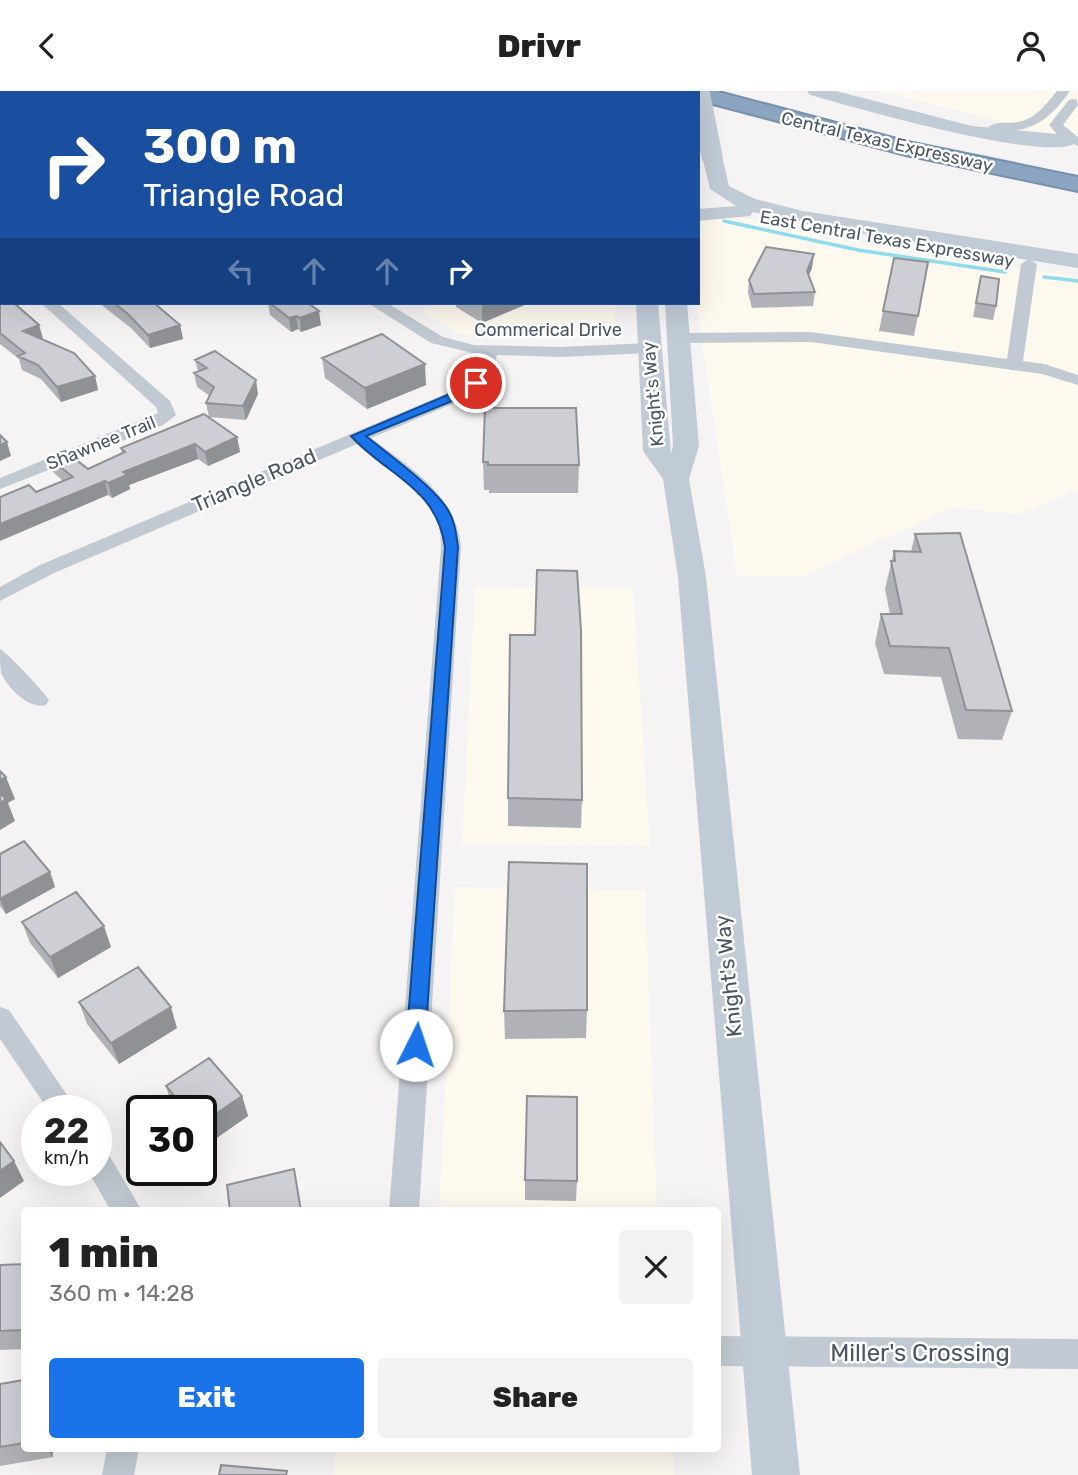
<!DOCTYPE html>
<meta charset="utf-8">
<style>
:root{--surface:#fff;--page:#f2f2f2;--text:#222;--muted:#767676;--accent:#1a73e8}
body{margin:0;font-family:Rubik,sans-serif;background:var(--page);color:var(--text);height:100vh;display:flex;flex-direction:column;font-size:26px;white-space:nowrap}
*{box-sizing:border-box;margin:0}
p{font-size:23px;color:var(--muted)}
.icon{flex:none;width:38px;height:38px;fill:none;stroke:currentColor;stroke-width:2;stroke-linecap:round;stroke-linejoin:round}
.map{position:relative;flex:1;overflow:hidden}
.side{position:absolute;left:21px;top:1116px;width:700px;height:245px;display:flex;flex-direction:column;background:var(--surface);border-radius:7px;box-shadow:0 7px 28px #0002}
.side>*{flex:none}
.top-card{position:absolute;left:0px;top:0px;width:700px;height:214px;box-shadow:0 7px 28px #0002;background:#1a4fa0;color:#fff;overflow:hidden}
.speed{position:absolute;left:21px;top:1004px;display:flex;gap:14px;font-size:35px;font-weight:700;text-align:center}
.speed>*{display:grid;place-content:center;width:91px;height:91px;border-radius:50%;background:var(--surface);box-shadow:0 7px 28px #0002;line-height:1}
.speed small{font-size:18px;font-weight:400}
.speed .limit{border:4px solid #111;border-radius:10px;background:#fff;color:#111}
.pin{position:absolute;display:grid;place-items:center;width:60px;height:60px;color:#fff;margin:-30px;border:4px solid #fff;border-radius:50%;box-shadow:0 2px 7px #0007}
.me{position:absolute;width:77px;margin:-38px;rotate:4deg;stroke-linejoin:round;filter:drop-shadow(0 0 5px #0008)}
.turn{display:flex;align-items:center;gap:24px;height:147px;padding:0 28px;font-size:32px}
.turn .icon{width:91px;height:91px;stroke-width:2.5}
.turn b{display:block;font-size:49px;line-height:60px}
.lanes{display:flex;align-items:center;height:66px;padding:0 28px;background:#0003;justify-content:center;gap:35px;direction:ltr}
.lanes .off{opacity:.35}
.round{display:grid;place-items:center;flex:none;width:74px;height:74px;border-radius:7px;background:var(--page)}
.headline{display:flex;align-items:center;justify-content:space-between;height:119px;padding:0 28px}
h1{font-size:42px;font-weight:800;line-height:52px}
.action{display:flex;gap:14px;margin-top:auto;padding:14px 28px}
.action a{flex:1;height:80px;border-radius:7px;background:var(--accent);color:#fff;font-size:28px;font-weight:800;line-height:80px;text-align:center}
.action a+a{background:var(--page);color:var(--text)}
header{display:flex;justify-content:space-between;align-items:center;height:91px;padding:0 28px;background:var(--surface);font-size:32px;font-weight:800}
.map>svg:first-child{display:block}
</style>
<header><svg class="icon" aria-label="back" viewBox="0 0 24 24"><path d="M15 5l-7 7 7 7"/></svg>Drivr<svg class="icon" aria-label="person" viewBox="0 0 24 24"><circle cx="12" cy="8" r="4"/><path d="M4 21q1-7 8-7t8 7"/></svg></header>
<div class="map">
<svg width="1078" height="1384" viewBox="0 0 1078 1384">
<rect width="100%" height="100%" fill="#f5f3f3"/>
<!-- commercial -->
<path fill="#fdf9ef" d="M880,0h198v48l-36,-7z
M698,116l123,30 171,29 86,10v214l-59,24 -68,-6 -144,67 -70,1 -41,-273h2z
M438,212h178l-3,34 -154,-3 -39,-24z
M475,496l158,1 17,258 -188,-1z
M455,796l190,3 12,321h-218z
M335,1358h338l1,26h-341z"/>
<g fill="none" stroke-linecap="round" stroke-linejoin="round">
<!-- stream -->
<path stroke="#90daee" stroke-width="3.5" d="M724,130l134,29 147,22
M1044,186l34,4"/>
<defs>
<path id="motorway" d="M598,0h25l1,2h-24z
M689,0h26l193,51 170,35v14l-172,-36 -208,-55v-7h-10z"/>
</defs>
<!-- motorway casing -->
<use href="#motorway" stroke="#7690ad" stroke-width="4"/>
<!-- minor -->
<path fill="#c1cad2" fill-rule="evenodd" d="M1057,0h13c-16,22 -31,38 -60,40 -8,0 -15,1 -22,-4 10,-7 23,-2 34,-6 15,-4 26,-19 35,-30z
M1073,8l4,1 1,5 -15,20 15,12v9l-18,-8 -11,-13 20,-25z
M0,140h2l-2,9z
M0,164l2,1v9h-2z
M1029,168l8,5 -14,97 21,3 34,11v10l-36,-11 -231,-32 -133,1 -8,-5 8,-5 133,-1 196,27 14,-95z
M41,212h17l112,98 6,14 -13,10 -163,64v-11l158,-65 -2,-6z
M368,212h19l56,34 31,8 87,2 88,-4 8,5 -8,5 -88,4 -64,-2 -5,17 -18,23 -103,43c39,30 85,56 90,109l-42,664h-30l52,-664c0,-11 -1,-23 -6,-32 -15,-30 -53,-51 -78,-71l-303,129 -54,28v-14l40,-22 422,-178 14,-16 5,-16 -50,-12z
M0,558c6,2 44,43 49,51l-3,5c-17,5 -38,-17 -45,-32 -1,-7 -1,-17 -1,-24z
M0,916l9,3 69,101h-29l-49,-72z
M96,1055l10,4 36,61h-31l-23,-40h8z
M718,1245l360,3v30l-360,-3z
M107,1358h32l-5,26h-32z"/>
<!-- secondary -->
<path fill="#c1cbd6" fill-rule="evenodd" d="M414,0h21l1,2h-21z
M588,0h18l1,2h-18z
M634,0h18l1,2h-18z
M807,0h29l136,35 96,9 10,6c-21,26 -232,-36 -268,-46z
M712,59l10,6 7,30 26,13 48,12 275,43v14l-256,-41 -69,-15 -3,4 -52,5v-12l38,-3 -26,-17 -8,-33z
M636,212h22l13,150 2,-7 -8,-143h22l12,143 -10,33 17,98 94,898h-48l-74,-898 -15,-98 -20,-28z"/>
<!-- motorway -->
<use href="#motorway" fill="#8ba5c1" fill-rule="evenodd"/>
<!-- secondary-bridge -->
<path stroke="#c1cbd6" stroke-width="21" d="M699,0l13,65"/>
</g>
<!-- wall -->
<path fill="#b0b2b7" d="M262,0h63v2h-62z
M928,171l-14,74 -35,-5 4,-20z
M812,177l-4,8 7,16 -2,14 -61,2 -4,-15 1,-13z
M981,185l15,30 -3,14 -20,-3z
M0,199l39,35 4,14 52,37 3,14 -37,12 -20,-23 -19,-9 -3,-11 -19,-15z
M99,212h55l26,22 3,14 -33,9 -19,-20z
M268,212h40l13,22 -20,7 -3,-3 -7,3 -21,-17z
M456,212h73l-47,20 -26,-16z
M322,267l104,27 -59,24 -42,-31z
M195,269l63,34 -12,26 -37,-3 -3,-14 4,-7 -13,-9 -3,-14 4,-2z
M237,346l3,15 -32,14 -10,-7 -69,26 1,4 -18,9 -4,-3 -72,-3 27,-11 -11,-10 -4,-14 40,12 34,-15 -1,-6z
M483,371l96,3 -1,28h-89v-3h-5z
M915,443l97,177 -10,29 -44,-1 -17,-62 -57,-3 -9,-31 6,-29h9l-5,-25 9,-38 17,1z
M508,707l74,2 -1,28 -73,-2z
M0,763l50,18 5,15 -49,27 -6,-8z
M22,831l89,25 -53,31 -28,-35z
M79,911l98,26 -58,36 -32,-40z
M587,919l-1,28 -81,1 -1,-28z
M166,995l76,10 6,20 -47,33v-38h-25l-4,-4z
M525,1089l52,1 -1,20 -51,-1z
M24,1173v85l-24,1v-85z
M24,1289v69h29v8l-53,9v-82z"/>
<!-- shaded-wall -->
<path fill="#909195" d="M0,80h2v13l-2,1z
M814,163l-2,14 -7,17 2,-14z
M482,212h47l-47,20z
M319,220l2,14 -20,7 -1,-14z
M296,225l2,13 -7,3 -2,-14z
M39,234l4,14 -20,-8z
M180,234l3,14 -33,9 -2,-13z
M425,273l1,21 -59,24 -2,-21z
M95,285l3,14 -37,12 -4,-15z
M256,289l2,14 -12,26 -3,-14z
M237,346l3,15 -32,14 -3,-14z
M7,351l4,14 -11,5v-16z
M195,353l3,15 -69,26 1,4 -18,9 -4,-15 15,-11z
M105,390l3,14 -108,46v-17z
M6,686l9,22 -7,4 7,18 -15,9v-50z
M50,781l5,15 -49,27 -6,-15z
M104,835l7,21 -53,31 -8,-21z
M171,916l6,21 -58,36 -8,-21z
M242,1005l6,20 -47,33v-25z
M14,1070l10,20 -24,17v-27z
M47,1358h6v8z"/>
<!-- building -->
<path fill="#cdcfd5" stroke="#909195" stroke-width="2" d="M291,0h29l-6,2h-19z
M766,156l48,7 -7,17 8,21 -61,2 -5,-14z
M894,167l34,4 -10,54 -35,-5z
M981,185l18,3 -3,27 -20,-3z
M0,199l2,2v11h12l25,22 -16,6 51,22 21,23 -38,11 -19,-22 -20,-9 7,-3 -25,-20z
M114,212h40l26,22 -32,10 -20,-21z
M270,212h38l11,8 -19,7 -4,-2 -7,2z
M382,243l43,30 -60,24 -43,-30z
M215,260l41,29 -13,26 -37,-3 8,-16 -20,-14 13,-5 -12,-8z
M485,317h91l3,57h-91v-3h-5z
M204,323l33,23 -32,15 -10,-8 -72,28 4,3 -19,8 -3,-2 -105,43v-27l29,-12 7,7 37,-15 -25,-20 17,-6 23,18 37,-17 -4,-4z
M0,344l7,7 -7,3z
M960,442l52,178 -46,-1 -17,-62 -59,-2 -9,-32h21l-11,-53h4l-1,-10 27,1 -6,-18z
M537,479l40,1 4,59 1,170 -74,-2 2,-163h25z
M0,680l6,6 -6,3z
M0,702l6,6 -6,4z
M24,750l26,31 -50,27v-45z
M509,771l78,2v146l-83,1z
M76,801l28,34 -54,31 -28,-35z
M138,876l33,40 -60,36 -32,-41z
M209,967l33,38 -41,28v-13h-24l6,-4 -17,-21z
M527,1005l50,1v84l-52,-1z
M0,1051l14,19 -14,10z
M294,1078l7,42h-71l-3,-26z
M24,1173v66l-24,1v-66z
M24,1289v63l-24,4v-63z
M221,1374l66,6 -1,4h-67z"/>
<!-- route -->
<path fill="#1a73e8" stroke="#114b97" stroke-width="2" d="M471,290l11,2 -10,10 -106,43c22,18 68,51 82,74 7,11 8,24 10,37l-33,498 -3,5 -6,3 -7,-3 -3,-5 39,-498c-8,-60 -59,-72 -94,-111l113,-48z"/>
<g text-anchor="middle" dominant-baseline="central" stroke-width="5" stroke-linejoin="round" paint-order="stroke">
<!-- far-street labels -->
<g font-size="18" fill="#4a5661" stroke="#fff">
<text transform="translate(887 51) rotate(13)">Central Texas Expressway</text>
<text transform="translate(887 148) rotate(10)">East Central Texas Expressway</text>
<text x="548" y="239">Commerical Drive</text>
<text transform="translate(653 303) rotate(-95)">Knight's Way</text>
<text transform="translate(101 352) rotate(-22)">Shawnee Trail</text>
</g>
<!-- street labels -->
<g font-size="21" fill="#4a5661" stroke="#fff">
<text transform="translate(254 389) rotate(-23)">Triangle Road</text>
<text transform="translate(728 885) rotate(-96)">Knight's Way</text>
</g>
<!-- near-street labels -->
<g font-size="24" fill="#4a5661" stroke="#fff">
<text x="920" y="1262">Miller's Crossing</text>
</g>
</g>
</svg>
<div class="speed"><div>22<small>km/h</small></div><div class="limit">30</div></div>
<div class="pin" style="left:476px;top:292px;background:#d93025"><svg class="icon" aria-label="arrive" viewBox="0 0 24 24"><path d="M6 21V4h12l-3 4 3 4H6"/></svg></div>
<svg class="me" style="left:416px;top:954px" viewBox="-20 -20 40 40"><circle r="19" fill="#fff"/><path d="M0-13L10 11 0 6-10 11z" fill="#1a73e8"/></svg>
<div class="top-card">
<div class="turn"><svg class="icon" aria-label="right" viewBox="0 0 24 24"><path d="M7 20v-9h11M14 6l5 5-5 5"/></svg><div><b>300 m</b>Triangle Road</div></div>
<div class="lanes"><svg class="icon off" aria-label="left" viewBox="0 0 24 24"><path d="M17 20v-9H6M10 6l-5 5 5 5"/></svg><svg class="icon off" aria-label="ahead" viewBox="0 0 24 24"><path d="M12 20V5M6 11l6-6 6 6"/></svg><svg class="icon off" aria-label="ahead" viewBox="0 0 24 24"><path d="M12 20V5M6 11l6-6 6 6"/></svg><svg class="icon" aria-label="right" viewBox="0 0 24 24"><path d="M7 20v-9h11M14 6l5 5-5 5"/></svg></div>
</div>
<section class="side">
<div class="headline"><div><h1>1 min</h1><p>360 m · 14:28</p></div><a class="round"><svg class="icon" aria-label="close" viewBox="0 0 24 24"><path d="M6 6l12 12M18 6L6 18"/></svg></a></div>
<div class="action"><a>Exit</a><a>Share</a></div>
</section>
</div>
